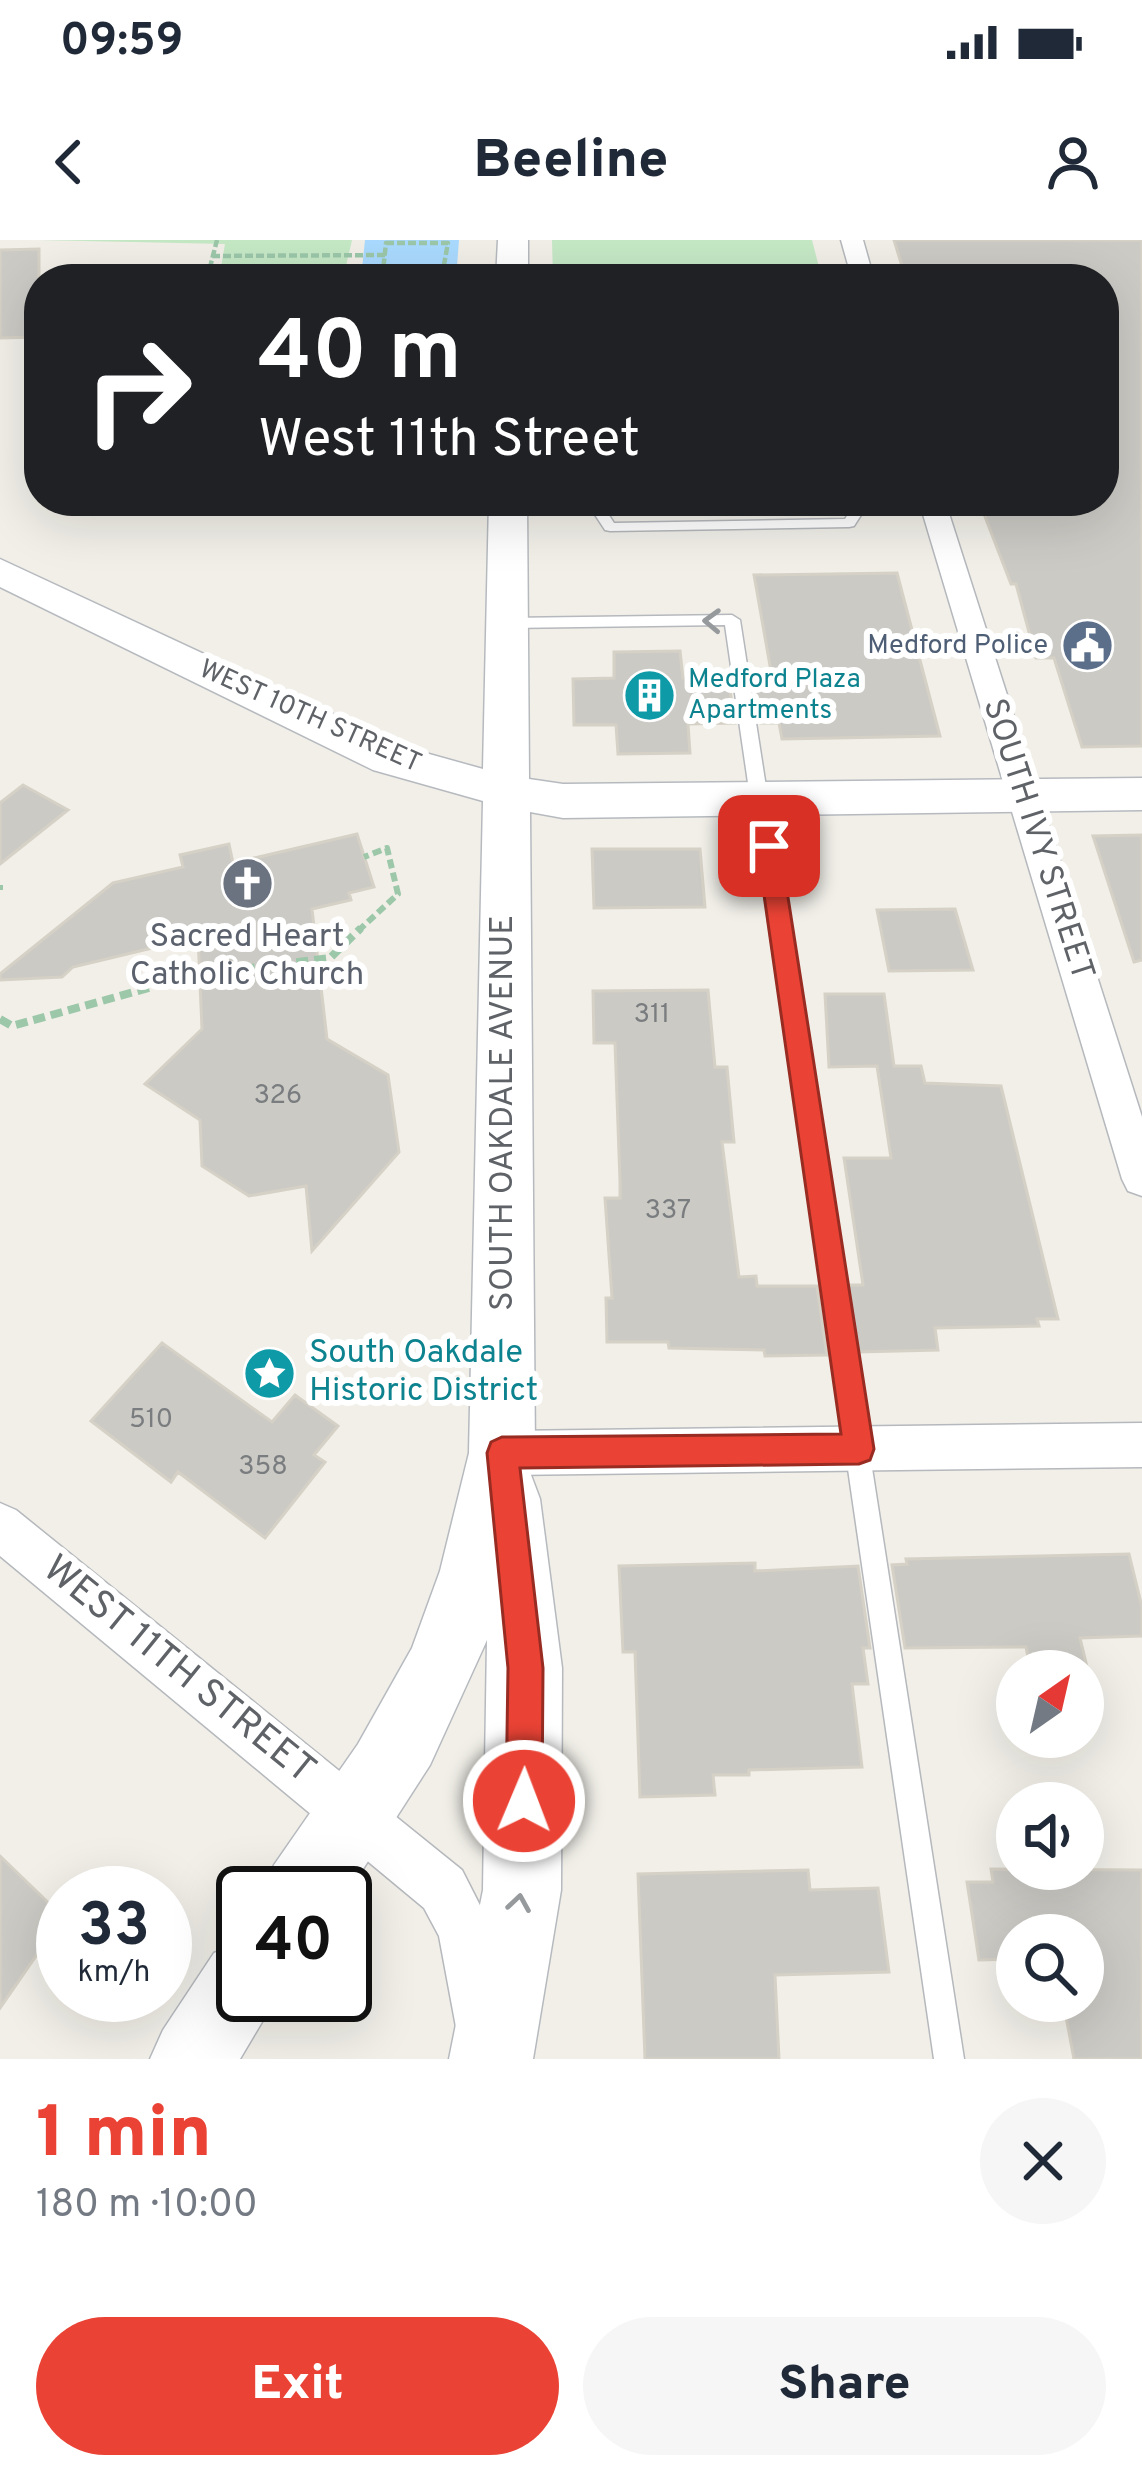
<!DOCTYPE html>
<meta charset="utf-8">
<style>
:root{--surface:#fff;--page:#f6f6f7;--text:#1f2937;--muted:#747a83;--accent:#ea4335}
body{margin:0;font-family:Overpass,sans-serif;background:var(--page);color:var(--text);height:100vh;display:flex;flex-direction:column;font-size:45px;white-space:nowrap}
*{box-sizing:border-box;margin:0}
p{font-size:39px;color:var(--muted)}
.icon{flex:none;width:66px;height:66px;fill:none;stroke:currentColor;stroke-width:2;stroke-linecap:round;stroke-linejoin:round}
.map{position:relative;height:1819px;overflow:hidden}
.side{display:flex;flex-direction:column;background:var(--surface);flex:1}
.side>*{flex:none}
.banner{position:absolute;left:24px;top:24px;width:1095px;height:252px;border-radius:48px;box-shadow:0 12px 48px #0002;background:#202124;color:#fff;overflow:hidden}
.needle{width:78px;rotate:34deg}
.tools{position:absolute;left:996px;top:1410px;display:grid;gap:24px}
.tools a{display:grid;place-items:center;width:108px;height:108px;border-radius:50%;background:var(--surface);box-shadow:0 12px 48px #0002;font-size:60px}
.speed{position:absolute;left:36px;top:1626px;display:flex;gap:24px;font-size:60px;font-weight:700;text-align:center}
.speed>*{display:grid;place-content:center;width:156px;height:156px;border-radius:50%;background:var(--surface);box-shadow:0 12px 48px #0002;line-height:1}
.speed small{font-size:30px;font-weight:400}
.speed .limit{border:6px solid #111;border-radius:18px;background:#fff;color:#111}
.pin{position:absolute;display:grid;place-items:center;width:102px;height:102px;color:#fff;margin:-51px;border-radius:24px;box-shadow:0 6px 18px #0006}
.me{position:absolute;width:132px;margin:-66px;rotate:1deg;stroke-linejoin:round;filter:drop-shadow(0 0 9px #0008)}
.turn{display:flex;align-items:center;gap:42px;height:252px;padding:0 36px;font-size:54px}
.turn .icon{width:156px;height:156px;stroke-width:2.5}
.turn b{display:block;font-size:84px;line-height:102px}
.round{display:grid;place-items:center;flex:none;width:126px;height:126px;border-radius:63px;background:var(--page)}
.head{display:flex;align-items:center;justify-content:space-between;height:204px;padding:0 36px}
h1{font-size:72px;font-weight:800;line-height:90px;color:var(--accent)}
.primary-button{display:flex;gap:24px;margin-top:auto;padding:24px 36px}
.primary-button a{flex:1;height:138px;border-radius:72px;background:var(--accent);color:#fff;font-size:48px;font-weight:800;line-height:138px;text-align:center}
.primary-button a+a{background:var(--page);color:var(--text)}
.status{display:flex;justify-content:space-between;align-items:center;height:84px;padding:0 60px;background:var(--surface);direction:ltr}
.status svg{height:33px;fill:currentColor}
header{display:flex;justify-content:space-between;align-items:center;height:156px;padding:0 36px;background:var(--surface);font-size:54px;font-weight:800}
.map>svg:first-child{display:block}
</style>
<div class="status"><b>09:59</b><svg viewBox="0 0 49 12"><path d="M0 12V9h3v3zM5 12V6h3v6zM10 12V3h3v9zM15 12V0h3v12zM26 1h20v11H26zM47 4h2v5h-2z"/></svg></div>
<header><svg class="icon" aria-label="back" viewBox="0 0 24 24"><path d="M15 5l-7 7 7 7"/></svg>Beeline<svg class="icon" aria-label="person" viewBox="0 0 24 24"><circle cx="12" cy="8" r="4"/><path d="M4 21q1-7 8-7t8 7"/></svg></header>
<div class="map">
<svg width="1142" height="1819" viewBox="0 0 1142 1819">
<rect width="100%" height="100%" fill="#f1efe8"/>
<!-- green -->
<path fill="#c5e8c5" d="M39,0h313l-9,39h-124l6,-35z
M552,0h260l10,39h-269z"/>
<!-- water -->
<path fill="#aadaff" d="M365,0h94l-3,39h-95z"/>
<!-- building -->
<path fill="#cccac5" stroke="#d6d1c6" stroke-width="3" d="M894,0h248v506l-60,1 -28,-89h-18l-20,-74h-5l-32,-83h125v-222h-198z
M39,9v88l-39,1v-88z
M897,333l43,163 -158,3 -3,-16h-18l-8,-46h19l-18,-102z
M680,411l3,27 45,-1 7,46 -47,1 2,29 -72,1 -2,-29h-42l-1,-46 41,-1v-26z
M23,545l45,25 -68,54v-61z
M357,594l17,53 -25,6 2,7 -39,9 15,130 61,36 11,77 -87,99 -6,-65 -57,10 -47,-30 -2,-46 -55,-36 57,-55 -4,-92 -125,30 -11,10 -62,3v-6l113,-91 70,-16 -3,-12 49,-11 4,19z
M1142,595v125l-8,2 -41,-126z
M592,609h108l5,58 -111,1z
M955,669l18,61 -84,1 -12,-61z
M708,750l7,77h12l7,75h-12l17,135 17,-1 1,10h60l10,69 -62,1 -1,-6 -95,-2 -1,-6h-61l-1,-44h6l-7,-100h15v-17l-5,-138h-21l-1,-52z
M825,754h59l10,72h27l4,17 76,3 57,233h-21l2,7 -104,2 3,22 -80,2 -10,-67h15l-19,-127h47l-14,-92 -48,1z
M162,1103l110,79 23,-27 43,31 -24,29 11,7 -60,76 -87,-66 -7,10 -80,-61z
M1129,1314l13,53v29l-62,2 8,33h-57l-5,-24 -121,1 -13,-83 15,-1 -1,-5z
M755,1323v8l103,-5 12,82h-7l5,36h-16l10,83 -113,3v5h-36l2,20 -75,2 -5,-145h-12l-4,-86z
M0,1616l63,61 -63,91z
M991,1629l151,1v189h-68l-11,-58h20v-66h-66v24l-38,1 -12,-78h26z
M808,1630l2,20 68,-2 11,84 -114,3 4,84h-134l-7,-185z"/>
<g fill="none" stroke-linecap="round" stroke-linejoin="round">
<defs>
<path id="lane" d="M586,261h14l14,22 231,-4 11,-18h14l-16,25 -5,1 -239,4 -5,-1z
M732,375l8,5 224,1439h-30l-209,-1434 -219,3 -8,-5 8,-5z"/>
<path id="street" d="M841,0h22l11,39h-22z
M919,261h26l197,616v79l-14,-5 -6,-12z
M1142,1183v44l-640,8 -16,-6 -6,-16 6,-16 16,-6z
M0,1263l16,7 446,360 30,59 26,130h-56l-23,-123 -15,-28 -424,-352z"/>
<path id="secondary" d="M498,0h30v39h-32z
M489,261h38l2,278 34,5 579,-6v32l-579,8 -33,-6 5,641 -4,22 9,24 22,169 -1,222 -28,169h-84l34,-169 4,-250 -57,125 -85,132v-4h-82l11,-28 84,-121 54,-96 28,-77 29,-118 14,-652 -110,-31 -373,-183v-28l404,188 79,22z
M243,1702v53h35l-38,64h-90l13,-29 51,-77z"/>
</defs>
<!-- lane casing -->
<use href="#lane" stroke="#b5b8bc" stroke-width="3"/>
<!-- street casing -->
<use href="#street" stroke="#b5b8bc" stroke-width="3"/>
<!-- secondary casing -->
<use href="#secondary" stroke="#b6babf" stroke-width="3"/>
<!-- path-far2 -->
<path stroke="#9cc7a9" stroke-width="4.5" stroke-dasharray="8 3" stroke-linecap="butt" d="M386,3h62l-5,27 -60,1z
M212,16l173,-1
M207,39l10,-39"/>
<!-- path-far1 -->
<path stroke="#9cc7a9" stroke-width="6" stroke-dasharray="9 4.5" stroke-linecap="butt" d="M0,645v5
M358,691l40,-37 -11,-46 -23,9"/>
<!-- path -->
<path stroke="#9cc7a9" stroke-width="8" stroke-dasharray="12 6" stroke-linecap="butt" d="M0,779l12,7 183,-51 135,-17 31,-30"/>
<!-- lane -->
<use href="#lane" fill="#fff" fill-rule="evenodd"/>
<!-- street -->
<use href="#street" fill="#fff" fill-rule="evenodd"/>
<!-- secondary -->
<use href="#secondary" fill="#fff" fill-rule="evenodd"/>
</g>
<!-- one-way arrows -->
<defs><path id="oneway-chevron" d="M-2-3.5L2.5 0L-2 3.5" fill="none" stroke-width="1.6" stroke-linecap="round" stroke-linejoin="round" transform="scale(3)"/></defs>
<g stroke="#979a9d">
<use href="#oneway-chevron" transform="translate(712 381) rotate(-178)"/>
<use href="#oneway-chevron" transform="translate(519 1663) rotate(-81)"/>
</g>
<!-- route -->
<path fill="#ea4335" stroke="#982c22" stroke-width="3" d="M769,597l11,9 94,603 -4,11 -11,4 -339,4 23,200 -1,133 -5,13 -13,5 -13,-5 -5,-13 2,-133 -21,-215 4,-11 11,-5 339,-3 -84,-588z"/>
<!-- icons -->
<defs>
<symbol id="civic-disc" viewBox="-11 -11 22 22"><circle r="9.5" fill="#5c6f8a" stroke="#fff"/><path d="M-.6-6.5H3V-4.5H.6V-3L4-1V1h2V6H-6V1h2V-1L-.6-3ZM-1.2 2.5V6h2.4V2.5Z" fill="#fff"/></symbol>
<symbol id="building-disc" viewBox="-11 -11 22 22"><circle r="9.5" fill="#0f9aa8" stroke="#fff"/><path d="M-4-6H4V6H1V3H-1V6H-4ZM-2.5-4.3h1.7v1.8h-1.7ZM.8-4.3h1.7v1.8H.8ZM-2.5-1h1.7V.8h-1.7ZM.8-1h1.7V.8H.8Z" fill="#fff"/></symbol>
<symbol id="church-disc" viewBox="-11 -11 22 22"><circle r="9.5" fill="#6b7280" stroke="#fff"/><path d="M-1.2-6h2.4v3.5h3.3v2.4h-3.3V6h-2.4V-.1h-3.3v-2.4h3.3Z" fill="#fff"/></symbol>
<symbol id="sight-disc" viewBox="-11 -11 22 22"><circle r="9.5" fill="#0f9aa8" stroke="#fff"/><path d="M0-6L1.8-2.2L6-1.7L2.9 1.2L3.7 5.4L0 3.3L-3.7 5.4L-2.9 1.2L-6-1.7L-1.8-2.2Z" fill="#fff"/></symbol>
</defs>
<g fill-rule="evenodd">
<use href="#civic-disc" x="1058" y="376" width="59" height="59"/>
<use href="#building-disc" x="620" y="426" width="59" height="59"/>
<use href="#church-disc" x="218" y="614" width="59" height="59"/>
<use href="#sight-disc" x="240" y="1104" width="59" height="59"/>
</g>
<g text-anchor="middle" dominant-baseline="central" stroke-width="12" stroke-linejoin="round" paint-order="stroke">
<!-- far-service labels -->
<g font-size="27" fill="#4e5e75" stroke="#fff" text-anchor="end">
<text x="1048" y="406">Medford Police</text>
</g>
<!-- far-culture labels -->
<g font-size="27" fill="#0d838f" stroke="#fff" text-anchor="start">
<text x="688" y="440">Medford Plaza<tspan x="688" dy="31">Apartments</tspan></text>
</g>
<!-- far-street labels -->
<g font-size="27" fill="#5f6368" stroke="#fff">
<text transform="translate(310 477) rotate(24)">WEST 10TH STREET</text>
</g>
<!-- number labels -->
<g font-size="27" fill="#7a7d7f">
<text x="652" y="775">311</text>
<text x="278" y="856">326</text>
<text x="668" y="971">337</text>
<text x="151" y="1180">510</text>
<text x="263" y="1227">358</text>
</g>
<!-- street labels -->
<g font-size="33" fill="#5f6368" stroke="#fff">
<text transform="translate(1037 600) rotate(72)">SOUTH IVY STREET</text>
<text transform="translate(504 873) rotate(-90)">SOUTH OAKDALE AVENUE</text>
</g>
<!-- worship labels -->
<g font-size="33" fill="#5b616d" stroke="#fff">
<text x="247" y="698">Sacred Heart<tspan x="247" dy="38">Catholic Church</tspan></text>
</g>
<!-- culture labels -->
<g font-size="33" fill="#0d838f" stroke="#fff" text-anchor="start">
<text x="309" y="1114">South Oakdale<tspan x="309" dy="38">Historic District</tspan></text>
</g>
<!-- near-street labels -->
<g font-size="39" fill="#5f6368" stroke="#fff">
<text transform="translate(178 1431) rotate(39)">WEST 11TH STREET</text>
</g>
</g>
</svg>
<div class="tools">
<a><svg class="needle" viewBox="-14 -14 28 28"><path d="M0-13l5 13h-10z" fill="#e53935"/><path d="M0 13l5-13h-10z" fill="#747a83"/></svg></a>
<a><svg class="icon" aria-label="sound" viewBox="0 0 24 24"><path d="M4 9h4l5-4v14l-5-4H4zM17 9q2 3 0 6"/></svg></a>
<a><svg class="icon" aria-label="search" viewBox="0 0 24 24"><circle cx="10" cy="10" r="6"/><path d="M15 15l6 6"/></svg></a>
</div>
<div class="speed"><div>33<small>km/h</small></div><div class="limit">40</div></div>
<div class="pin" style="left:769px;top:606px;background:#d93025"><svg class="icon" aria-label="arrive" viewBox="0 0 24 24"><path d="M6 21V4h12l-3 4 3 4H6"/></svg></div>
<svg class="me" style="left:524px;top:1561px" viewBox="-20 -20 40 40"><circle r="17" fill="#ea4335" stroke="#fff" stroke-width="3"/><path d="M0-11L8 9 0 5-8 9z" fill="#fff"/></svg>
<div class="banner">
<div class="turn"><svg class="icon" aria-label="right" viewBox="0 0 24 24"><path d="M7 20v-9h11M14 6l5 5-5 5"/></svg><div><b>40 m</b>West 11th Street</div></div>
</div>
</div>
<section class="side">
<div class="head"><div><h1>1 min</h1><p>180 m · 10:00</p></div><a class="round"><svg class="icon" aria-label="close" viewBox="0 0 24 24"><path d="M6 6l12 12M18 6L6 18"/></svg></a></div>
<div class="primary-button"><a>Exit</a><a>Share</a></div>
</section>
